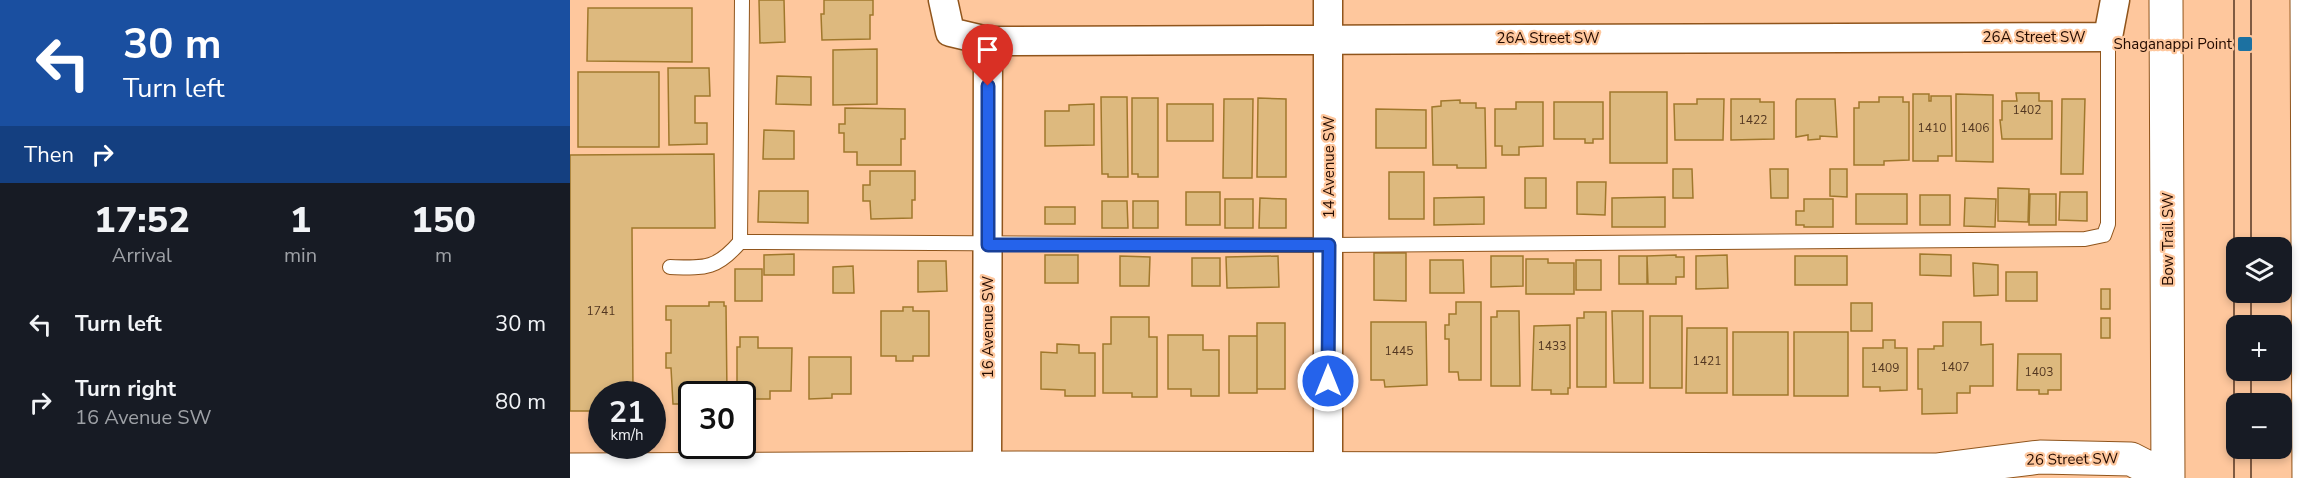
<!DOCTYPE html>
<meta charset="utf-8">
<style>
:root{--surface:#171b24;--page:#242831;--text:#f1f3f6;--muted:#9ea1a6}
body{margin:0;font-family:"Nunito Sans",sans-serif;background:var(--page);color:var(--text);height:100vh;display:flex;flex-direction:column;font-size:22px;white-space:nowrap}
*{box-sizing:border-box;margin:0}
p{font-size:20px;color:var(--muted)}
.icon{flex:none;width:33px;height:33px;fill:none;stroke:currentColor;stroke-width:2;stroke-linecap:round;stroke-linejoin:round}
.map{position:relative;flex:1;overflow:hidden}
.details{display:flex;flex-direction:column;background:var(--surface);width:570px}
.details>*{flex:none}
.top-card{background:#1a4fa0;color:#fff;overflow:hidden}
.controls{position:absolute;left:1656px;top:237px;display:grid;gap:12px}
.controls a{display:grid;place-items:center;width:66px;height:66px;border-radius:12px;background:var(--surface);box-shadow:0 3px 9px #0003;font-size:30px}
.speed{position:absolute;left:18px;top:381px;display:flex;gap:12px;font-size:30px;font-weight:700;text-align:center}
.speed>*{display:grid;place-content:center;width:78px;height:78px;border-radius:50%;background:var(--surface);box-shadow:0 3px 9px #0003;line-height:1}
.speed small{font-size:15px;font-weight:400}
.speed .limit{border:3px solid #111;border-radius:9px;background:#fff;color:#111}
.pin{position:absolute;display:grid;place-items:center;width:51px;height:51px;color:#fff;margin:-62px -26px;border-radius:50% 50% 50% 0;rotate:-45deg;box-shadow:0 0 6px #0007}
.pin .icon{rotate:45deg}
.me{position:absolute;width:66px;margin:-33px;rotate:0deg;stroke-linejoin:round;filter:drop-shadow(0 0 4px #0008)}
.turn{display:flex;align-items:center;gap:21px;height:126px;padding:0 24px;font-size:27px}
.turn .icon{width:78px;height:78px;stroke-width:2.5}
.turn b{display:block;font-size:42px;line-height:51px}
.then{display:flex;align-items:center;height:57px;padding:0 24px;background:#0003;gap:12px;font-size:22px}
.eta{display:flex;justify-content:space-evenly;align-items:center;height:102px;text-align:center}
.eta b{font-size:36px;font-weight:800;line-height:42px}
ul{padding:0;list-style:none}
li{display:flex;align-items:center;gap:18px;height:78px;padding:0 24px}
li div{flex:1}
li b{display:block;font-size:22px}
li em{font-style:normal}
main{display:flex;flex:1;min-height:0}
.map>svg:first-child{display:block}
</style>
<main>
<section class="details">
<div class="top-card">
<div class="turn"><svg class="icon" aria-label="left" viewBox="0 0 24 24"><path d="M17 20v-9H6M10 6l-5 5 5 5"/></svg><div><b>30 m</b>Turn left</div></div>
<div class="then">Then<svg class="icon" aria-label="right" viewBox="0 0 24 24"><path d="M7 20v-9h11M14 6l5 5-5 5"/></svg></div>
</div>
<div class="eta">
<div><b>17:52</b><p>Arrival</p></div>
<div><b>1</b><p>min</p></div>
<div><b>150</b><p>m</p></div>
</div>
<ul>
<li><svg class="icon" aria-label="left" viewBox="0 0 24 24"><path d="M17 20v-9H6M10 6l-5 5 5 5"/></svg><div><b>Turn left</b></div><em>30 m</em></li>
<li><svg class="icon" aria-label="right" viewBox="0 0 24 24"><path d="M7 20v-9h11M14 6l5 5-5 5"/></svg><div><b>Turn right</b><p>16 Avenue SW</p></div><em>80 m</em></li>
</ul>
</section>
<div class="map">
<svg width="1741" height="478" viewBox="0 0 1741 478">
<rect width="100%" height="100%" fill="#fec79d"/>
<!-- building -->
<path fill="#ddb97e" stroke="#a0782c" stroke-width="1.5" d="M189,0h25l1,42 -25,1z
M254,0h49v15h-3v24l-48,1 -1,-26h3z
M18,8h104v54l-105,-1z
M307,49v55l-44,1v-55z
M98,68h41l1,28h-15v27h12v21l-38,1z
M8,72h81v75h-81z
M207,76l34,1v28l-35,-1z
M1040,92h57v71h-57z
M1446,93h23v8h13v38h-50l-2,-19h2v-19h15z
M1343,94h16v7h2v-5h20l1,60h-14v5h-25z
M1386,94l37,1v67l-37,-1z
M531,97h26l1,80h-20v-3h-6z
M1309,97h24v5h6v58l-25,1v4h-30v-57h5v-6h20z
M562,98h26v79h-20v-3h-6z
M688,98l28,1v78h-29z
M654,99h29l-1,79h-29z
M1127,99h27l-1,41h-48l-1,-36h23z
M1161,99h29v3h14v37l-43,1z
M1227,99h38l2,38 -17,-1v3l-12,1v-5l-12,2v-36z
M1492,99h23l-2,75h-22z
M890,100v3h16v5h9l1,60h-29v-3h-24l-1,-58 9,-1v-5z
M946,102h27v44l-24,1v8h-17v-9h-7v-37h21z
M984,102h49v37h-10v4h-8v-4h-31z
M524,104v41l-49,1v-35h24v-6z
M597,104h46v37h-46z
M275,108l60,1v30h-4v26h-44v-13h-13v-19h-5v-9h6z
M806,109l50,1v38h-50z
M194,130l30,1v28h-31z
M144,154l1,74h-83l1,166h-31v17h-32v-256z
M1103,169h19l1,29h-20z
M1200,169h18v29h-17z
M1260,169h17v28l-17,-1z
M300,171h45v29h-3v18l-41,1 -1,-18h-7v-16h7z
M819,172h35v47h-35z
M955,178h21v30h-21z
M1007,182h29l-1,33 -28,-1z
M1428,188l31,1 -1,33 -30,-1z
M189,191h49v32l-50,-1z
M616,192h34v33h-34z
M1490,192h27v29l-28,-1z
M1286,194h51v30h-51z
M1460,194h26v31h-27z
M1350,195h30v30h-30z
M914,197v27l-50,1v-27z
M1095,197v30h-53v-29z
M690,198l26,1v29h-27z
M1395,198l31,1 -1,28 -31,-1z
M655,199h28v29h-28z
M1234,199h29v28h-29v-2h-8v-14h8z
M532,201h25l1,27h-26z
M563,201h25v27h-25z
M475,207h30v17h-30z
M804,253h32v48l-32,-1z
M224,254v21h-30v-20z
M1350,254l31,1v21l-31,-1z
M475,255h33v28h-33z
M1106,255v2h8v20h-8v7h-28l-1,-28z
M1157,255l1,33 -32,1v-33z
M550,256l30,1 -1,29h-29z
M708,256l1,31 -52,1 -1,-31z
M921,256h32v30l-32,1z
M1049,256h28v28h-28z
M1225,256h52v29h-52z
M622,258h28v28h-28z
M956,259h22v4h26v31h-48z
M860,260h33l1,33h-34z
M1006,260h25v30h-25z
M348,261h28l1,30 -29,1z
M1403,263l25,2v30l-24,1z
M283,266l1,27h-21v-26z
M165,269h27v32h-27z
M1436,272h31v29h-31z
M1531,289h9v20h-9z
M139,302h15v4h2l1,88h-35v5l-5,1v4h-14l-2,-36h-5v-15h5v-33h-5v-14h43z
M886,302h25v78h-22l-1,-8h-9v-33h-4v-14h4v-11h7z
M1281,303h21v28h-21z
M333,307h10v4h16v45h-16v5h-17v-5h-15v-45h22z
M927,311h22l1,75h-29v-69h6z
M1042,311h31v72h-29z
M1014,312h22v75h-29v-69h7z
M1080,316h32v72h-32z
M541,317h38v20h8v60h-25v-4h-29v-49h8z
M1531,318h9v20h-9z
M801,322h55l1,63 -42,2 -1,-7h-13z
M1373,322h38v23l12,-1v42h-23v7h-13v20l-35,1v-25h-4v-40h16v-3h9z
M687,323h28v66h-28z
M1000,325v63h-2v6h-17v-4h-19l2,-64z
M1117,328h40v65h-41z
M1163,332h55v63h-55z
M1224,332h54v64h-54z
M598,335h35v15h16v46h-28v-7h-23z
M659,336h28v57h-28z
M170,337h18v11h34l-1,43h-21v8h-28v-5h-5v-47h3z
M1313,340h12v8h12v42l-27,1v-4h-17v-39h20z
M487,344l22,1v8h16v43h-30v-6l-24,-1v-37l16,1z
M1448,354h43v36h-13v4h-9v-4h-22z
M239,357h42v37h-19v4l-23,1z"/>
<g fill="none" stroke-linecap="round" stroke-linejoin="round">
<defs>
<path id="lane" d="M172,0l-2,242 589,3 756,-6 19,-4 4,-11v-187
M100,267c34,1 46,3 70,-25"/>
<path id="street" d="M373,0l7,32 38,9 -1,428
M418,41l1120,-4 7,-37
M758,478v-478"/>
<path id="secondary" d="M1596,0l2,478
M1737,0l2,478
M0,470l450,-2 916,2 104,-13 91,2 37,19"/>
</defs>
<!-- lane casing -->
<use href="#lane" stroke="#90551c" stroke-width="16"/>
<!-- street casing -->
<use href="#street" stroke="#90551c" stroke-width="31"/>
<!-- secondary casing -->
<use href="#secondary" stroke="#90551c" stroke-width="35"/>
<!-- lane -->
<use href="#lane" stroke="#fff" stroke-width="14"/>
<!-- street -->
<use href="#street" stroke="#fff" stroke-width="28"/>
<!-- secondary -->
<use href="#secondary" stroke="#fff" stroke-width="33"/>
<!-- tram -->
<path stroke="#573825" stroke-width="1.5" d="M1681,248v-248
M1681,326v-34
M1681,370v34
M1681,448v30
M1664,478v-478"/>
</g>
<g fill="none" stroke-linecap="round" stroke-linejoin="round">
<defs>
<path id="route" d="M418,86v159h341l-1,136"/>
</defs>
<!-- route casing -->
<use href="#route" stroke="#184099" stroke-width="15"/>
<!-- route -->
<use href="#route" stroke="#2563eb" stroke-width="10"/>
</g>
<!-- markers -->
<rect fill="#1c71a1" stroke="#fec79d" stroke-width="2" x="1667" y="36" width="16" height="16" rx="3"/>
<g text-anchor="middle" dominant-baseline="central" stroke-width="4.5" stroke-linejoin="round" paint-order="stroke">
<!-- number labels -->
<g font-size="12" fill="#523620">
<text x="1457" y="110">1402</text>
<text x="1183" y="120">1422</text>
<text x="1362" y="128">1410</text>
<text x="1405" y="128">1406</text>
<text x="31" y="311">1741</text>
<text x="982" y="346">1433</text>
<text x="829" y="351">1445</text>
<text x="1137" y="361">1421</text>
<text x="1385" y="367">1407</text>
<text x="1315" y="368">1409</text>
<text x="1469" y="372">1403</text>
</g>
<!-- street labels -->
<g font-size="15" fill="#230b00" stroke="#fec79d">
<text x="1464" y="37">26A Street SW</text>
<text x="978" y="38">26A Street SW</text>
<text transform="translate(759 167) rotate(-90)">14 Avenue SW</text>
<text transform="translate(1598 239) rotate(-90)">Bow Trail SW</text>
<text transform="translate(418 327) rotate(-90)">16 Avenue SW</text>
<text transform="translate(1502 459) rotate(-1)">26 Street SW</text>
</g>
<!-- poi labels -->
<g font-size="15" fill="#230b00" stroke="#fec79d" text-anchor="end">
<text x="1662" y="44">Shaganappi Point</text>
</g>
</g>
</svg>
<div class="controls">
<a><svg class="icon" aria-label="layers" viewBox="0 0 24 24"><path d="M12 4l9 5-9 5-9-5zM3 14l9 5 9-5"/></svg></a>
<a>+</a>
<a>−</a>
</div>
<div class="speed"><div>21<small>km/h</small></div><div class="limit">30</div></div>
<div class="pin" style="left:418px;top:86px;background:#d93025"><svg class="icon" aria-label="arrive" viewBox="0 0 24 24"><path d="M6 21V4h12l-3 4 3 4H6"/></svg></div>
<svg class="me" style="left:758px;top:381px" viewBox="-20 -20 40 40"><circle r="17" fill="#2563eb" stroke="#fff" stroke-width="3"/><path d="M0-11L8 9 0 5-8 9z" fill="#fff"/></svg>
</div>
</main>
